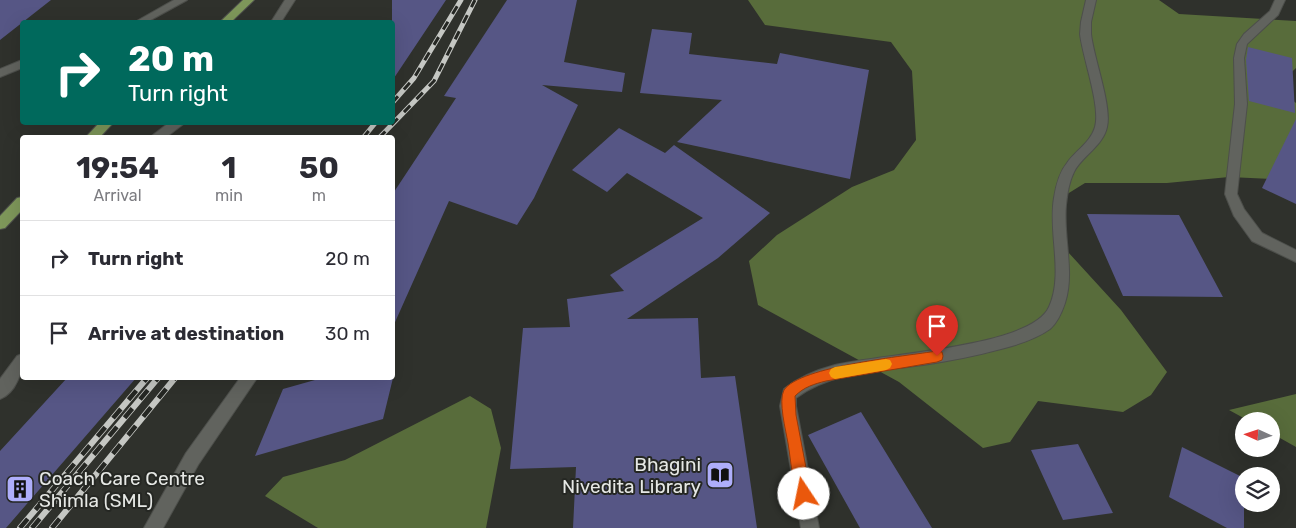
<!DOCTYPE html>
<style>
:root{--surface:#fff;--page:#f7f7f7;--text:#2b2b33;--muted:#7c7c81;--line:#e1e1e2}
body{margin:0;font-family:Rubik,sans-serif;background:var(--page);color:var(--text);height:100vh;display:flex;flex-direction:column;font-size:19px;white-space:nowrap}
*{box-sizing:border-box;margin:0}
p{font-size:16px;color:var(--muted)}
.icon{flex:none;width:28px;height:28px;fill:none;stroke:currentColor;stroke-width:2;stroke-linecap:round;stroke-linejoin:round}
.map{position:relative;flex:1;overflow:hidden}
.details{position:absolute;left:20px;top:135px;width:375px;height:245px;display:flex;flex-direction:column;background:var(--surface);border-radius:5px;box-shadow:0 5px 20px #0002}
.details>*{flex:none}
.banner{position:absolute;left:20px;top:20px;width:375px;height:105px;border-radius:5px;box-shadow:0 5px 20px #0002;background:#00695c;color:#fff;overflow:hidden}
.needle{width:32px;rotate:273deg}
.buttons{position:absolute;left:1235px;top:412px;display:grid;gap:10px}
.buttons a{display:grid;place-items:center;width:45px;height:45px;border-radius:50%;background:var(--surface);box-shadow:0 5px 20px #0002;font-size:25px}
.pin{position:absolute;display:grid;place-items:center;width:42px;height:42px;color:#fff;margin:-51px -21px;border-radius:50% 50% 50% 0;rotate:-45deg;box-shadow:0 0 5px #0007}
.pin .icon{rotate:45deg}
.me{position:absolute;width:55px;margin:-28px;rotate:349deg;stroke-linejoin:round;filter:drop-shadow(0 0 4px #0008)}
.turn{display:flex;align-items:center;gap:18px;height:105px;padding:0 25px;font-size:22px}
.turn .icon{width:65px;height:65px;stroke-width:2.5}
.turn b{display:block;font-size:35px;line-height:42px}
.eta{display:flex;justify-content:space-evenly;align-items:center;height:85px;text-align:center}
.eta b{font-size:30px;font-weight:700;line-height:35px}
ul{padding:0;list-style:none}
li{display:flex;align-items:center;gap:15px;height:75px;padding:0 25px;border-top:1px solid var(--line)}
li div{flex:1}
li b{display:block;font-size:19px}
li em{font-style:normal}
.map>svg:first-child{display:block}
</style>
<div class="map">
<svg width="1296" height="528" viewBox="0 0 1296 528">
<rect width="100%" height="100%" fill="#2f312c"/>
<!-- forest -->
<path fill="#586c3b" d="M748,0h411l20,14 117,7v47l-20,19 20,16v73l-3,4 -64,-3 -62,6h-82l-29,18 1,39 64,70 46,62 -16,23 -28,17 -85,-11 -28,41 -27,6 -84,-66 -141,-77 -9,-44 28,-26 75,-48 42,-17 22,-30 -4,-69 -21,-29 -126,-17z
M1296,394v53l-25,-14v-12h-22l-20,-11z
M470,396l21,13 10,39 -15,80h-168l-53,-32 18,-19 62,-17z"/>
<!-- building -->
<path fill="#565685" d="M0,0h51l-51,40z
M392,0h54l-54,81z
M507,0h70l-13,62 61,11 -3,19 -80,-7 36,20 -44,93 -17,27 -68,-24 -57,128v-134l64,-97 -12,-2z
M652,29l40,4 -3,21 88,10 3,-11 89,17 -19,109 -173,-37 45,-42 -82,-7z
M1248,47l44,11 3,55 -46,-12 -3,-41z
M1296,119v85l-34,-16z
M619,128l46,25 9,-8 96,68 -52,45 -91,61 71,-1 3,60 34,-2 22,152h-184l3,-61 -66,2 13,-141 47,-1 -3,-28 57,-8 -14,-16 93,-57 -76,-45 -20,19 -35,-22z
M1087,214l92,1 44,82 -100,-1z
M67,378h69l-130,150h-6v-77z
M322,378h71l-10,41 -128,37 28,-67z
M861,412l71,116h-72l-52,-93z
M1078,444l35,69 -50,7 -32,-70z
M1182,447l62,31v50h-17l-58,-31z"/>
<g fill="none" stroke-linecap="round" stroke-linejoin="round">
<defs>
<path id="service" d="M285,0h10l-14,22h-10z
M170,122h16l-21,16h-16z
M22,354c2,16 -6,39 -22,45v-20l17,-23z"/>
<path id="minor" d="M174,0h13l-40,22h-12z
M1086,0h10l-5,22v12c3,25 21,72 16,93 -4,19 -25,29 -33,45 -5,10 -7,23 -8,33 -3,33 9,67 -1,98 -3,9 -8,20 -15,26 -14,10 -33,16 -49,20 -26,7 -52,12 -78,16 -42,6 -91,6 -127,33v8l23,122h-18l-21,-122 4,-17c15,-12 32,-19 51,-24 43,-11 196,-17 214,-58 15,-33 -1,-74 5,-109 2,-13 5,-25 13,-35 8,-12 24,-21 28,-36 6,-21 -12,-68 -15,-93l1,-12z
M1275,0h10l-7,15 -31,29 -3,14 3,46 -10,90 7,15 18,24 34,17v12l-44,-21 -18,-25 -9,-22 10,-90 -1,-46 3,-14 7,-10 26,-23z
M22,60v8l-22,9v-8z
M240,378h17l-59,87 -35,63h-19l42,-75z"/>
<path id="primary" d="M243,0h11l-23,22h-11z
M100,122h14l-15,16h-14z
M22,197v13l-17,18 -5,1v-13l17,-18z"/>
</defs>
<!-- service casing -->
<use href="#service" stroke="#4d4f4b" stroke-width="2"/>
<!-- minor casing -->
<use href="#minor" stroke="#4d4f4b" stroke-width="2"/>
<!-- primary casing -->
<use href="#primary" stroke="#4d4f4b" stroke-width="2"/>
<!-- service -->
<use href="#service" fill="#61635e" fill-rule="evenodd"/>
<!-- minor -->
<use href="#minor" fill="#61635e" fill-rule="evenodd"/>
<!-- primary -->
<use href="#primary" fill="#7e975a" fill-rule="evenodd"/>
<defs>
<path id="rail-far1" d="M392,103l22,-25 47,-78
M363,138l13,-16
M379,138l55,-57 41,-81"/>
<path id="rail" d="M20,528l127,-150
M32,528l126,-150
M52,528l123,-150"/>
</defs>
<!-- rail-far1 casing -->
<use href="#rail-far1" stroke="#c5c7c3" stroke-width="5"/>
<!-- rail casing -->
<use href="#rail" stroke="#c5c7c3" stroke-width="6"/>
<!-- rail-far1 -->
<use href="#rail-far1" stroke="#252723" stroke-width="3" stroke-dasharray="9" stroke-linecap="butt"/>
<!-- rail -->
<use href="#rail" stroke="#252723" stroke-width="4.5" stroke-dasharray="12" stroke-linecap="butt"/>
</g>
<!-- route -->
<path fill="#ea580c" stroke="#983908" d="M937,351l5,1 1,4 -1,4 -5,2 -111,19c-12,3 -22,6 -31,15l1,19 15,79 -2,5 -5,2 -5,-2c-7,-17 -8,-38 -11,-56 -2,-12 -10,-42 -4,-53 16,-24 123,-34 153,-39z"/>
<!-- slow -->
<path fill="#f59e0b" d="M886,359l4,1 2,4 -2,4 -4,2 -51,9 -4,-2 -2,-4 2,-4 4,-2z"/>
<!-- icons -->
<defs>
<symbol id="library-square" viewBox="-11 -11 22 22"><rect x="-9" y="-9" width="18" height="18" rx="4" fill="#aeaefa" stroke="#252723"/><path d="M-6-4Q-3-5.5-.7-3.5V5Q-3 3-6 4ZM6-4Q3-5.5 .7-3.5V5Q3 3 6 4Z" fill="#111"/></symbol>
<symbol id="building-square" viewBox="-11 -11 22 22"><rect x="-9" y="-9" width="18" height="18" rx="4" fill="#aeaefa" stroke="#252723"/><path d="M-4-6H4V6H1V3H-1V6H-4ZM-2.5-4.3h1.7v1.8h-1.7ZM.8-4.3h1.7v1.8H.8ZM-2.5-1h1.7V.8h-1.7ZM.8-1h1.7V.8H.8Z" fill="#111"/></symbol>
</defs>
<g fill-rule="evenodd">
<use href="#library-square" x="704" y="459" width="32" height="32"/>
<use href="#building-square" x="4" y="473" width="32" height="32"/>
</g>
<g text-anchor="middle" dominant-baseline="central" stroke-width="4" stroke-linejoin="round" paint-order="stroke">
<!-- near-poi labels -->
<g font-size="19" fill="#e6e8e5" stroke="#252723" text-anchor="end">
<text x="701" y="464">Bhagini<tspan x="701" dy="22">Nivedita Library</tspan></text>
<text x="39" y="478" text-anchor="start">Coach Care Centre<tspan x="39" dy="22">Shimla (SML)</tspan></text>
</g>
</g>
</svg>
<div class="buttons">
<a><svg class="needle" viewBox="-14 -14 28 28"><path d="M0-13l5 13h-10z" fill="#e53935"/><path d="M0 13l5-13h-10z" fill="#7c7c81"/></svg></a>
<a><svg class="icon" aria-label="layers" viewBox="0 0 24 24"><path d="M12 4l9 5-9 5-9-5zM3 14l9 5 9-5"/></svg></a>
</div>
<div class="pin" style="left:937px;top:356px;background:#d93025"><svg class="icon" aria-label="arrive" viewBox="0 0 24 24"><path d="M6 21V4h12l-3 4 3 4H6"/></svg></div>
<svg class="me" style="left:804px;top:494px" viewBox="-20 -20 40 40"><circle r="19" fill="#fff"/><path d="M0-13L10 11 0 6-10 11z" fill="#ea580c"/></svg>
<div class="banner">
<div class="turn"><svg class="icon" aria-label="right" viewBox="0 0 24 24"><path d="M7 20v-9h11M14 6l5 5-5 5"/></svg><div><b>20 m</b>Turn right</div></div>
</div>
<section class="details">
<div class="eta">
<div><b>19:54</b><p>Arrival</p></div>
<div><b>1</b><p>min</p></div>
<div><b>50</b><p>m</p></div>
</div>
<ul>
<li><svg class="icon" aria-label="right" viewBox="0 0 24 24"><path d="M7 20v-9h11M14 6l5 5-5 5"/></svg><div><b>Turn right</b></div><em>20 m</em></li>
<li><svg class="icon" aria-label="arrive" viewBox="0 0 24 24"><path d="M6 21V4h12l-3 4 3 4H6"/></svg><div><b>Arrive at destination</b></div><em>30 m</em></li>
</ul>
</section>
</div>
